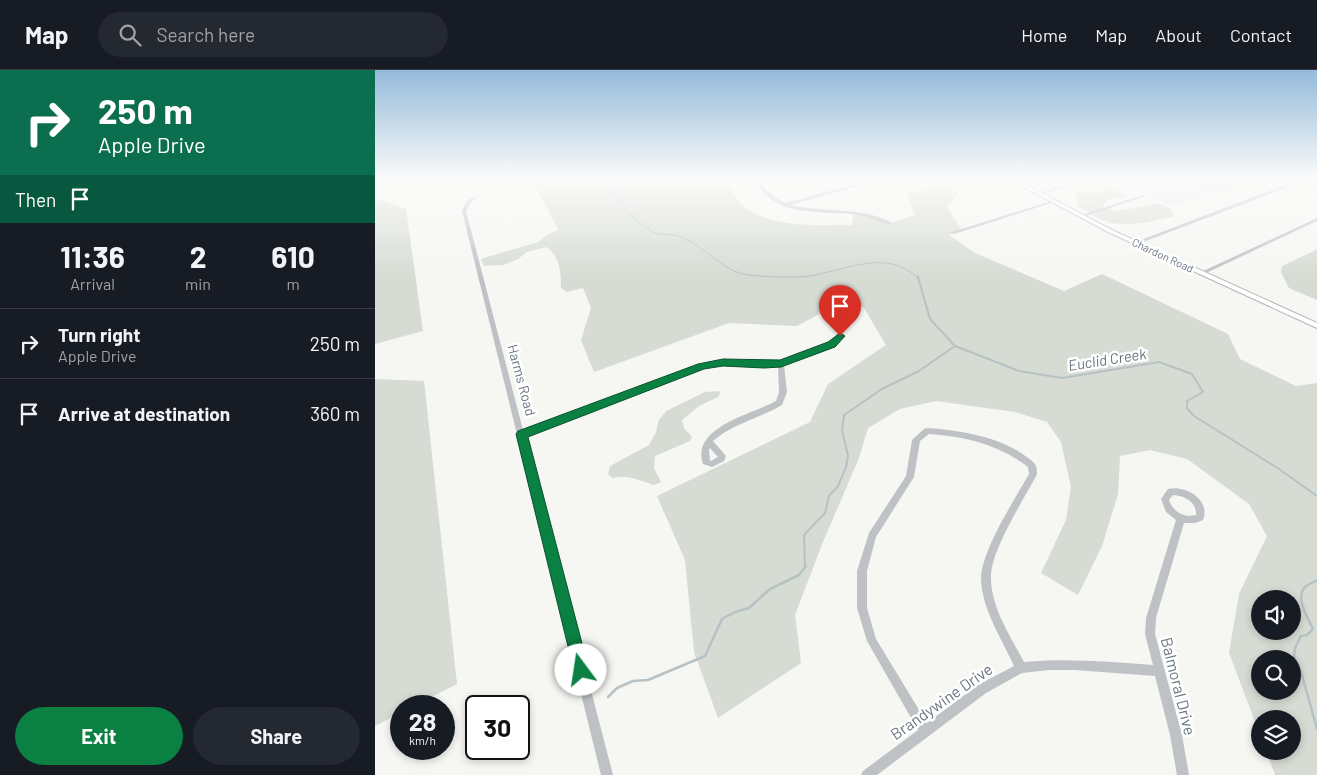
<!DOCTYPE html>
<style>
:root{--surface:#171b24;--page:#242831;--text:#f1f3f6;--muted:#9ea1a6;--line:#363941;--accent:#0b8043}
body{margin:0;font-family:Barlow,sans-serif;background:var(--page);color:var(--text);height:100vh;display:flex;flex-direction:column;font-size:19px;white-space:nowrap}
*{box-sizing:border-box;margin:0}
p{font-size:16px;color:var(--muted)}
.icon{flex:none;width:28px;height:28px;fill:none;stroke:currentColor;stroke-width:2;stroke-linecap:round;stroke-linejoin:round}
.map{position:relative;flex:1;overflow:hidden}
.panel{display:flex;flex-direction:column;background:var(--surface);width:375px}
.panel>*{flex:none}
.hud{background:#0b6e4f;color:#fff;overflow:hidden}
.buttons{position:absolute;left:876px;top:520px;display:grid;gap:10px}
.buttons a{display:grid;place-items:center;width:50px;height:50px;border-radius:50%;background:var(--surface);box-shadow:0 2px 8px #0003;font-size:25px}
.speed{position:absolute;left:15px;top:625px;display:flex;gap:10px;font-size:25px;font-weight:700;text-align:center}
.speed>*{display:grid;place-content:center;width:65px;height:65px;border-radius:50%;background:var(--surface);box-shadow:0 2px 8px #0003;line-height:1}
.speed small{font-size:12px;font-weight:400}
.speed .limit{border:2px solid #111;border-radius:8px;background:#fff;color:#111}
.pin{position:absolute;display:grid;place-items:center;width:42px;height:42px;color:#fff;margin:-51px -21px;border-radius:50% 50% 50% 0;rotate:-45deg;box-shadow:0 0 5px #0007}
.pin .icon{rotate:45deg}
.me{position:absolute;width:55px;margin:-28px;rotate:346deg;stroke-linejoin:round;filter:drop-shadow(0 0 4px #0008)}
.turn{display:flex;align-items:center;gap:18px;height:105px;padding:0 15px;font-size:22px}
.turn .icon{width:65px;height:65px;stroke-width:2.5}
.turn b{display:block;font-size:35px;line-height:42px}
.then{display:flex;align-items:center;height:48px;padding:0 15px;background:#0003;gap:10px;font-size:19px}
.eta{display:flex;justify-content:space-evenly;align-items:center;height:85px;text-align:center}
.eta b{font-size:30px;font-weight:700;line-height:35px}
.cta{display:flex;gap:10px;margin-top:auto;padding:10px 15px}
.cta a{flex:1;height:58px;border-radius:30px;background:var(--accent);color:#fff;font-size:20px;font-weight:700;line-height:58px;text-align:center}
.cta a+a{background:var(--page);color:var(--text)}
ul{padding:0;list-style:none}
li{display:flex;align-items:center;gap:15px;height:70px;padding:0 15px;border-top:1px solid var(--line)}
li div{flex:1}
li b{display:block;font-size:19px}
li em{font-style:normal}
header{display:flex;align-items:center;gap:30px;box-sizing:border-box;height:70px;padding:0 25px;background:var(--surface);border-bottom:1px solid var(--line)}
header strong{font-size:24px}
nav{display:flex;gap:28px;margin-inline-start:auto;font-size:18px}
.search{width:350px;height:45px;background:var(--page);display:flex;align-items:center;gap:12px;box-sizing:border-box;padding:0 18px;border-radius:28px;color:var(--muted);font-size:19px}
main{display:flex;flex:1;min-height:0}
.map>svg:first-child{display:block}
</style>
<header>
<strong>Map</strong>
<div class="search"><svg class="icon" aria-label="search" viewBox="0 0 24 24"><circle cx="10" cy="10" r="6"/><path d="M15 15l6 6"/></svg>Search here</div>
<nav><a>Home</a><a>Map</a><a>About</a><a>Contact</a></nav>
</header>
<main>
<section class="panel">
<div class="hud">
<div class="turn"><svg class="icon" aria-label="right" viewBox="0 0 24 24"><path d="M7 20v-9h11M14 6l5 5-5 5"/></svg><div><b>250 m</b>Apple Drive</div></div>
<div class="then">Then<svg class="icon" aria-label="arrive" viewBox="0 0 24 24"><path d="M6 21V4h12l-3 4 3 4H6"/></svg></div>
</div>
<div class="eta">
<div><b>11:36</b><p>Arrival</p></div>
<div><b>2</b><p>min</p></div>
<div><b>610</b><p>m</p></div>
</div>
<ul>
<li><svg class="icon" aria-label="right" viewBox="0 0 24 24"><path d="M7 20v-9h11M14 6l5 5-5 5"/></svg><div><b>Turn right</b><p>Apple Drive</p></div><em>250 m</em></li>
<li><svg class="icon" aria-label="arrive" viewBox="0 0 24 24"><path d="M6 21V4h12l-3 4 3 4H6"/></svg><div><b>Arrive at destination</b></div><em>360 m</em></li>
</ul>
<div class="cta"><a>Exit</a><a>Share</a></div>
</section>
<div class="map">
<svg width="942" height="705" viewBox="0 0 942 705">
<rect width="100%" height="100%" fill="#f6f6f3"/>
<!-- built -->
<path fill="#e7e8e7" d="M740,109h140l-37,14h-12l-35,13z"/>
<!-- green -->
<path fill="#d6dbd3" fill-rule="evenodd" d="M144,109h205c8,10 13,24 24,31 32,18 70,15 104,15l2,-12 36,10 25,-8 -8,-21 35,-10 16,9 -11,14 15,23 -13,5 26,18 89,38 38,-17 126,60 12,25 56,27 21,-3v392h-42l-9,-24h27v-32h-33v16l-31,-82 10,-59 28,-58 -18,-32 -62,-45 -37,-9 -30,6 -2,38 -16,52 -24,49 -37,-22 25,-53 5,-33 -10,-45 -14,-20 -32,-10 -79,-11 -36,8 -32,19 -9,30 -36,84 -28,73 6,48 -83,55 -24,-66 -9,-92 -28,-64 153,-74 18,-38 58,-39 -22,-37 -9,-5 -21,3 -37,20 -68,-3 -135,49 -13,-32 10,-32 -8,-20 -16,4 -6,-4c0,-16 -1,-30 -14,-41l-20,5 -9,7 -15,6 -19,1 -3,-7 3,-1 54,-16 11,-8 9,-4 -11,-23 -13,-20zM885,529h33v32h-33zM885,589h33v32h-33z
M825,109h43l3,3c-18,7 -34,18 -46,-3z
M733,118l7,1 12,7 -19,4 -6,7 17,4 39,-8 11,5 5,8c-22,5 -49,13 -71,4 -8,-3 -16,-9 -24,-13l-4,-14 25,-1z
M0,128l31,11 17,122 -48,13z
M942,178v52l-28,-12 -8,-16 1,-6 34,-16z
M0,309l49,2 33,303 -43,22h-13v7l-26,13z
M346,321l-3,6 -19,9 -17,14 2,8 8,9 -2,4 -35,15 -1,12 7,14 -7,3c-13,-4 -28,-11 -41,-7l-5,-3 2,-9 39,-21 7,-13 3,-12 7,-9 39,-19z"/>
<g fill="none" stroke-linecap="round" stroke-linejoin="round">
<!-- stream-far2 -->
<path stroke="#b7c2c5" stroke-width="1" d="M234,109c6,19 24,42 42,52 9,5 21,2 30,6 25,9 41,35 68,38 15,2 47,3 61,1 36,-6 78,-28 108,2"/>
<!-- stream-far1 -->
<path stroke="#b7c2c5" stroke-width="2" d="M543,207l12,42 25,27 64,25 43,7 97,-16 33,12 11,18 -16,9v7l7,8 85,53 38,27
M430,497l-1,-32 21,-22 4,-17 9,-10 8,-19 2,-11 -6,-26 2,-15 38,-26 37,-18 36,-25"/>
<!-- stream -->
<path stroke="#b7c2c5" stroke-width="2.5" d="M942,510c-3,2 -8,4 -11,6 -12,11 2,32 7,43l-6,6 -6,1 -6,12 -1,8 6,12 17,61
M233,627l9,-9 16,-7 15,-1 57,-24 17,-37 13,-7 14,-4 21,-19 29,-14 7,-9"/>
<defs>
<path id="major" d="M634,109h6l97,51 205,93v5l-209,-96z"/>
</defs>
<!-- major casing -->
<use href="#major" stroke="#b2b6b9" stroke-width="2"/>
<!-- minor -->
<path fill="#bec2c5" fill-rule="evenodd" d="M379,109h4c8,11 15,18 27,24l90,-24h8l-93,26c32,8 73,1 102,18l-2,1c-13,-3 -25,-8 -38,-10 -29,-3 -67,2 -89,-22 -4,-3 -6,-8 -9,-13z
M704,109h7l-45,16 -4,-1z
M917,109h10l15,5v2l-21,-6 -5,6 -153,58 -5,-1 154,-59z
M767,125l4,1 -63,21 -4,-1z
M97,127l4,1 -6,6 -4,7 57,219 177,-66 23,-3 42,2 15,-1 50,-20 8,-7 2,-1 3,2 -9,10 -50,19 3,27 -5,13 -9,5 -39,17 -12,7 -9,7 13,15 -2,5 -12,6 -9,-3c-13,-37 50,-50 73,-63l3,-9 -1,-26 -13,1 -42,-2 -20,3 -178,68 88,339h-12l-139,-564 4,-9zM335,378l8,9 -7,4 -1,-1 -1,-10z
M676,131l4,1 -101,32 -5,-1z
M942,148v3l-113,53h-4l-1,-1z
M552,358c32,2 75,9 101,30 3,2 7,5 8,8 1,3 1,5 1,8 -13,26 -48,78 -46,106 1,29 20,57 33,82 43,-4 86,0 129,3l-8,-31 1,-16 30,-98 -10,-8 -5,-13 7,-10c18,-4 43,11 35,31l-8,3h-11l-28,95 -1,16 27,101 7,40h-12l-7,-40 -15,-59 -80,-6h-26l-27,3 -36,20 -109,82h-16l2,-4 55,-41 -51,-89 -10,-33v-37l12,-38 37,-57 6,-36 12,-11zM554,364c35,2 71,11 99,33l1,7c-14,25 -48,77 -48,105 1,31 21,60 33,87l-36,19 -51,38 -51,-84 -9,-31v-37l9,-34 38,-60 6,-36zM798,425c12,1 24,7 23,20 -12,3 -23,-3 -27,-15z"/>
<!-- major -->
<use href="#major" fill="#fff" fill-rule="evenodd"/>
</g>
<!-- sky -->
<linearGradient id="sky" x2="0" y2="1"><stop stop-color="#94bada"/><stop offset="0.52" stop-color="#fbfbfa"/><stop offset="1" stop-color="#fbfbfa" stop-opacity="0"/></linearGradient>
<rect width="942" height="208" fill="url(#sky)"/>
<!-- route -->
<path fill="#0b8043" stroke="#07532c" d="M465,263l5,3 -10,11 -54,20 -17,1 -41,-2 -19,3 -176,68 61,233 -3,5 -5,3 -6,-3 -59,-241 2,-3 180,-67 25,-5 57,1 48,-18z"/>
<g text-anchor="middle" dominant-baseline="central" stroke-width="5" stroke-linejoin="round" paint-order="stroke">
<!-- far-street labels -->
<g font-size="11" fill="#697781" stroke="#fff">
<text transform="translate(788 185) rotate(25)">Chardon Road</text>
</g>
<!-- street labels -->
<g font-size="14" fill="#697781" stroke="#fff">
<text transform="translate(147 310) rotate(75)">Harms Road</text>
</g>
<!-- water labels -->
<g font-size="15" font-style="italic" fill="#64777d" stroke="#fff">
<text transform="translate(732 289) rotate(-9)">Euclid Creek</text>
</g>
<!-- near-street labels -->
<g font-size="16" fill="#697781" stroke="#fff">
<text transform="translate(804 616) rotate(76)">Balmoral Drive</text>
<text transform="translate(566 631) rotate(-35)">Brandywine Drive</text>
</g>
</g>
</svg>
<div class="buttons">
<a><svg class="icon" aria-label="sound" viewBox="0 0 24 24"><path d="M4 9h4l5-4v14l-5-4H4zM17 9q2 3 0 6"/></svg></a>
<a><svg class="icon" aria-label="search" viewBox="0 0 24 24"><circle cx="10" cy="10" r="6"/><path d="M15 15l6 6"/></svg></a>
<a><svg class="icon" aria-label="layers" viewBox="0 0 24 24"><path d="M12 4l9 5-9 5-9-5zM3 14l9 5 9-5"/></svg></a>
</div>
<div class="speed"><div>28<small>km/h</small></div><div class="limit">30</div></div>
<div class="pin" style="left:465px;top:266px;background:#d93025"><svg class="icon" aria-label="arrive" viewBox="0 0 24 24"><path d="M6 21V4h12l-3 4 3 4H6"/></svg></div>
<svg class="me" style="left:206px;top:600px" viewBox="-20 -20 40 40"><circle r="19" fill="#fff"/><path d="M0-13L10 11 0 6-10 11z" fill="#0b8043"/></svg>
</div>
</main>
